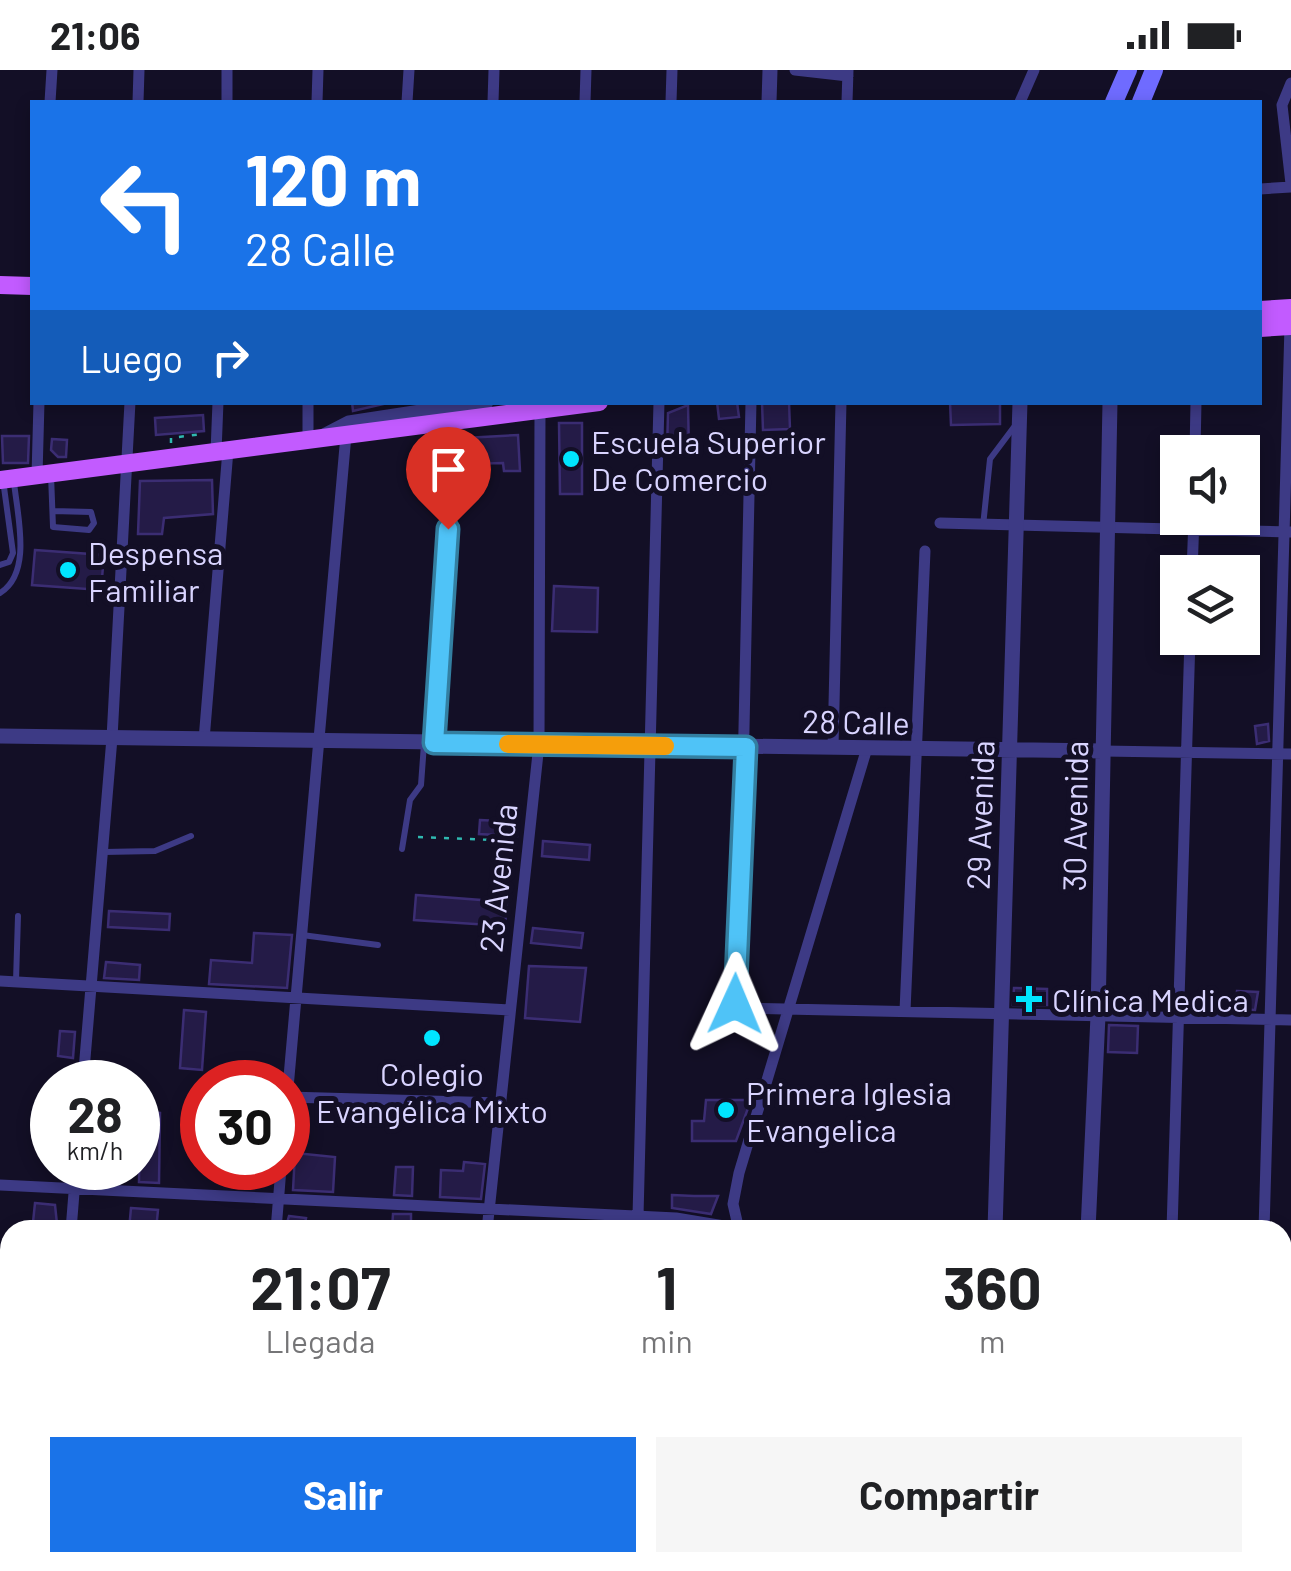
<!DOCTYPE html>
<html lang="es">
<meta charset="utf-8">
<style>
:root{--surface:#fff;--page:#f6f6f6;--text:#202124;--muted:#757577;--accent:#1a73e8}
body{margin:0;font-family:Barlow,sans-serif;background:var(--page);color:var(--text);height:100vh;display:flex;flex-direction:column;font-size:38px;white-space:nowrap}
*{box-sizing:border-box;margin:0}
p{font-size:32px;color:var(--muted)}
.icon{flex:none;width:55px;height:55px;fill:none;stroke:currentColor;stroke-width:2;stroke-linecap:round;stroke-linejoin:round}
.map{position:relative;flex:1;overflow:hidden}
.panel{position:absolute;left:0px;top:1150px;width:1292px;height:352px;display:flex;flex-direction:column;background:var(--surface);border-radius:30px 30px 0 0;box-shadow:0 5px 15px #0003}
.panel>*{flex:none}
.top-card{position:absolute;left:30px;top:30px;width:1232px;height:305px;border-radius:0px;box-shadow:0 5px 15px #0003;background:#1a73e8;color:#fff;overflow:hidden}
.buttons{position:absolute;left:1160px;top:365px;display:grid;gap:20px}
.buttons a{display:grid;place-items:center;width:100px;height:100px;border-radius:0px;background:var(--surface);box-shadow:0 5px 15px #0003;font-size:50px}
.speed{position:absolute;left:30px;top:990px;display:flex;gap:20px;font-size:50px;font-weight:700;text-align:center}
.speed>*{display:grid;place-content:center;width:130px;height:130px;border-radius:50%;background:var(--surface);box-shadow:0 5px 15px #0003;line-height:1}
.speed small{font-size:25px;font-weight:400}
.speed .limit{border:15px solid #d22;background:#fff;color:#111}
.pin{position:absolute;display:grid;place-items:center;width:85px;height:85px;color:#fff;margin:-102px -42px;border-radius:50% 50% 50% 0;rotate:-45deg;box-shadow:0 0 10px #0007}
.pin .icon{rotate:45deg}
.me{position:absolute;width:110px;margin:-55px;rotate:1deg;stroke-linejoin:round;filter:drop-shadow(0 0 8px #0008)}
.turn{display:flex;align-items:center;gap:35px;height:210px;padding:0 50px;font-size:45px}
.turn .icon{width:130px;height:130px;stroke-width:2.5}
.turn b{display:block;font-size:70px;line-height:85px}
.then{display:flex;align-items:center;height:95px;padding:0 50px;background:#0003;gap:20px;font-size:38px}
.eta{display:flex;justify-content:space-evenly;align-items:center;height:170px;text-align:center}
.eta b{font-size:60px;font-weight:700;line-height:70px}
.cta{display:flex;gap:20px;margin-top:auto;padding:20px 50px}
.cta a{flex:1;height:115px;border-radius:0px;background:var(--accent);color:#fff;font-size:40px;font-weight:700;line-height:115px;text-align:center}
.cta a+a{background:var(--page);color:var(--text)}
.status{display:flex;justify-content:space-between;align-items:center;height:70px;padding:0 50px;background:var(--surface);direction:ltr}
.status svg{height:28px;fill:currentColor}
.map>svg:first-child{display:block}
</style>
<div class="status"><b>21:06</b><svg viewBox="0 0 49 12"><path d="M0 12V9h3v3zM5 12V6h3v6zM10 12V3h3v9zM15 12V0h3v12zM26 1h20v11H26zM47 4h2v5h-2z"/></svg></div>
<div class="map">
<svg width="1291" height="1501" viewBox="0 0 1291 1501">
<rect width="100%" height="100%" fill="#130f26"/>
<!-- building -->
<path fill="#241b47" stroke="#3b2d73" stroke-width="2.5" d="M352,332h40l-39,9z
M717,332h20l2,15 -20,2z
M762,332h27l1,27 -27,1z
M950,332h50v22l-49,1z
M688,335l1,46 -22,1 1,-39z
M203,345l1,16 -48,4 -1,-17z
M559,353h23v71h-22z
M518,365l2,36h-16l-1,-8 -37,1 -1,-26z
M2,366h27l-1,27h-25z
M52,369l15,1 -1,17h-8l-7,-7z
M212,410l1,34 -49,4 -2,16h-24l2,-53z
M35,480l69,5 -3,35 -69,-5z
M554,516l44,2 -1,44 -45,-1z
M1268,654l1,17 -12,3 -2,-18z
M480,750l38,2 -1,14 -38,-2z
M543,771l47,4 -1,15 -47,-4z
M416,825l91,7 -2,24 -91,-6z
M109,841l61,3 -1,16 -61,-3z
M533,858l50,5 -2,15 -50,-5z
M254,863l38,2 -5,53 -78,-4 2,-24 41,3z
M106,892l34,3 -1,15 -35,-2z
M529,896l57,2 -6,54 -55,-4z
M1014,918l33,1v16h-34z
M1237,921l21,1 -3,18 -19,-1z
M184,940l22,2 -4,58 -22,-2z
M1109,955l29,1 -1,27 -29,-1z
M60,961l15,1 -2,26 -15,-2z
M706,1030h45l-15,41h-44v-20h12z
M140,1042l20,1 -1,70 -20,-1z
M295,1083l40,4 -2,35 -40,-2z
M464,1092l21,2 -4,35 -41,-2 1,-27 22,1z
M396,1097h17l-1,29 -18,-1z
M672,1125l22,1h24l-7,18 -39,-6z
M35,1133l20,2 2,19 -24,-2z
M131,1138l27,2 -2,20h-27z
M393,1144h18v16h-19z
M289,1146l17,2 -2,12h-19z"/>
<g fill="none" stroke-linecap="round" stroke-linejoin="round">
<!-- path -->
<path stroke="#2fb8b0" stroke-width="2.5" stroke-dasharray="5 8" stroke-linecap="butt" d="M171,373v-5l31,-4
M418,767l99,4"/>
<!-- service -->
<path stroke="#3d3a85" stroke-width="6" d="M51,405l2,52 36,3 5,-7 -3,-11 -38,-1
M983,456l7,-67 24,-32
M0,495l9,-3 4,-9 -10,-73
M0,523c33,-20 17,-79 14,-111
M402,779l8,-49 11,-15 3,-41
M104,782l51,-1 36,-15
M302,865l76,10
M16,911l2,-65"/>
<!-- minor -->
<path stroke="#3d3a85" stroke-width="11" d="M795,0l53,6
M1291,13l-9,22 9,79
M50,32l2,-32
M138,32l1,-32
M227,32v-32
M317,32l1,-32
M407,32l2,-32
M493,32l1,-32
M585,32l1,-32
M671,32l1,-32
M847,32l1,-32
M1020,32l14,-32
M1260,119l31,-2
M751,332l-13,606 553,12
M308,369v-37
M216,382l2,-50
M1195,382l1,-50
M37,406l2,-74
M940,453l351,9
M1192,502l2,-54
M204,670l24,-290
M434,673l20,-321
M833,678l8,-346
M1103,681l188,3
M0,911l510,29
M905,941l20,-460
M83,1012l29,-344 18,-336
M288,1018l58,-653
M288,1027l212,6
M0,1115l676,33 72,12
M638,1146l21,-814
M71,1160l5,-62
M276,1160l5,-62
M487,1160l52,-486 1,-334
M739,1160l-6,-26 6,-31 128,-425
M1172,1160l18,-592
M1264,1160l26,-904
M1282,1314l9,3
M1282,1435l9,-28
M1067,1492l29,9
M0,1496l39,4
M250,1501v-9
M644,1501l2,-9
M707,1501l3,-9
M771,1501l3,-9
M1027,1501l3,-9
M1147,1501l3,-9
M1263,1501l2,-9"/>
<!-- tertiary -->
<path stroke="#3d3a85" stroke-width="15" d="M769,32l1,-32
M324,366l25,-13 137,-21
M0,666l1103,15
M995,1160l25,-828
M1088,1160l10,-214 12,-614
M0,1325h10
M452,1501l1,-9
M840,1501l3,-9
M910,1501l3,-9"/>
<!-- secondary -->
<path stroke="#6f6bff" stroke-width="18" d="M1114,32l14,-32
M1141,32l13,-32"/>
<!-- primary -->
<path stroke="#c25bff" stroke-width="18" d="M0,215l32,1
M1260,240l31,-2
M1260,258l31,-2
M0,410l599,-78"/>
</g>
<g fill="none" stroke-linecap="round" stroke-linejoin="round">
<defs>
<path id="route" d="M448,459l-14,214 312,4 -11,257"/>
</defs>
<!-- route casing -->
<use href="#route" stroke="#337fa1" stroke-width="25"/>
<!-- route -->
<use href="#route" stroke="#4fc3f7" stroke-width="18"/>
<!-- slow -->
<path stroke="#f59e0b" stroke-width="18" d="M508,674l157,2"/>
</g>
<!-- markers -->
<g fill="#00e5ff" stroke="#130f26" stroke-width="4">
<circle cx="571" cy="389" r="10"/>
<circle cx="68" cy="500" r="10"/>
<path d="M1024 914h10v10h10v10h-10v10h-10v-10h-10v-10h10z"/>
<circle cx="432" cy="968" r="10"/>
<circle cx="726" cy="1040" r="10"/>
</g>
<g text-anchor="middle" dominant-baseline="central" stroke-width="10" stroke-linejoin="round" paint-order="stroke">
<!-- poi labels -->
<g font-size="32" fill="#d9d4ff" stroke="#130f26" text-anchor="start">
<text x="591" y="371">Escuela Superior<tspan x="591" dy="37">De Comercio</tspan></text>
<text x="88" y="482">Despensa<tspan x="88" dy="37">Familiar</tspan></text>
<text x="1052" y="929">Clínica Medica</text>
<text x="432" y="1003" text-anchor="middle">Colegio<tspan x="432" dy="37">Evangélica Mixto</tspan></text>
<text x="746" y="1022">Primera Iglesia<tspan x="746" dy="37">Evangelica</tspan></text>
</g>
<!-- street labels -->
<g font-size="32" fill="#d9d4ff" stroke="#130f26">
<text transform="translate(856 651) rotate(1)">28 Calle</text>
<text transform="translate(979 745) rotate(-88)">29 Avenida</text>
<text transform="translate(1074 746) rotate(-89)">30 Avenida</text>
<text transform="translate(497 808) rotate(-84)">23 Avenida</text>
</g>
</g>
</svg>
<div class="buttons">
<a><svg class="icon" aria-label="sound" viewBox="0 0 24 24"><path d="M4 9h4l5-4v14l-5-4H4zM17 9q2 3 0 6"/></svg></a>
<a><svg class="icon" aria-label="layers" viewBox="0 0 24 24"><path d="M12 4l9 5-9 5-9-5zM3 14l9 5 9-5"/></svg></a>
</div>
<div class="speed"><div>28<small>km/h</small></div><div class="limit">30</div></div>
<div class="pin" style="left:448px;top:459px;background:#d93025"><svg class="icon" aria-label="arrive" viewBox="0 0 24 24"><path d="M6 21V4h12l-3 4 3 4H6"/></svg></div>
<svg class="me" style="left:735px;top:934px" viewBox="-20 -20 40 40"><path d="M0-17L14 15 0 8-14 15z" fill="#4fc3f7" stroke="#fff" stroke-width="4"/></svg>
<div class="top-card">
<div class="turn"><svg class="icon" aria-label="left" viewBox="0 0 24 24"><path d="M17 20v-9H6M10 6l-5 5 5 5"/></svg><div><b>120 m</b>28 Calle</div></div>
<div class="then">Luego<svg class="icon" aria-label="right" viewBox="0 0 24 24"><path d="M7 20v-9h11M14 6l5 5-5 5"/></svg></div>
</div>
<section class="panel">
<div class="eta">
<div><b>21:07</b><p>Llegada</p></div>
<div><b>1</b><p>min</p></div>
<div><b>360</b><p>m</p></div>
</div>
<div class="cta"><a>Salir</a><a>Compartir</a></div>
</section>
</div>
